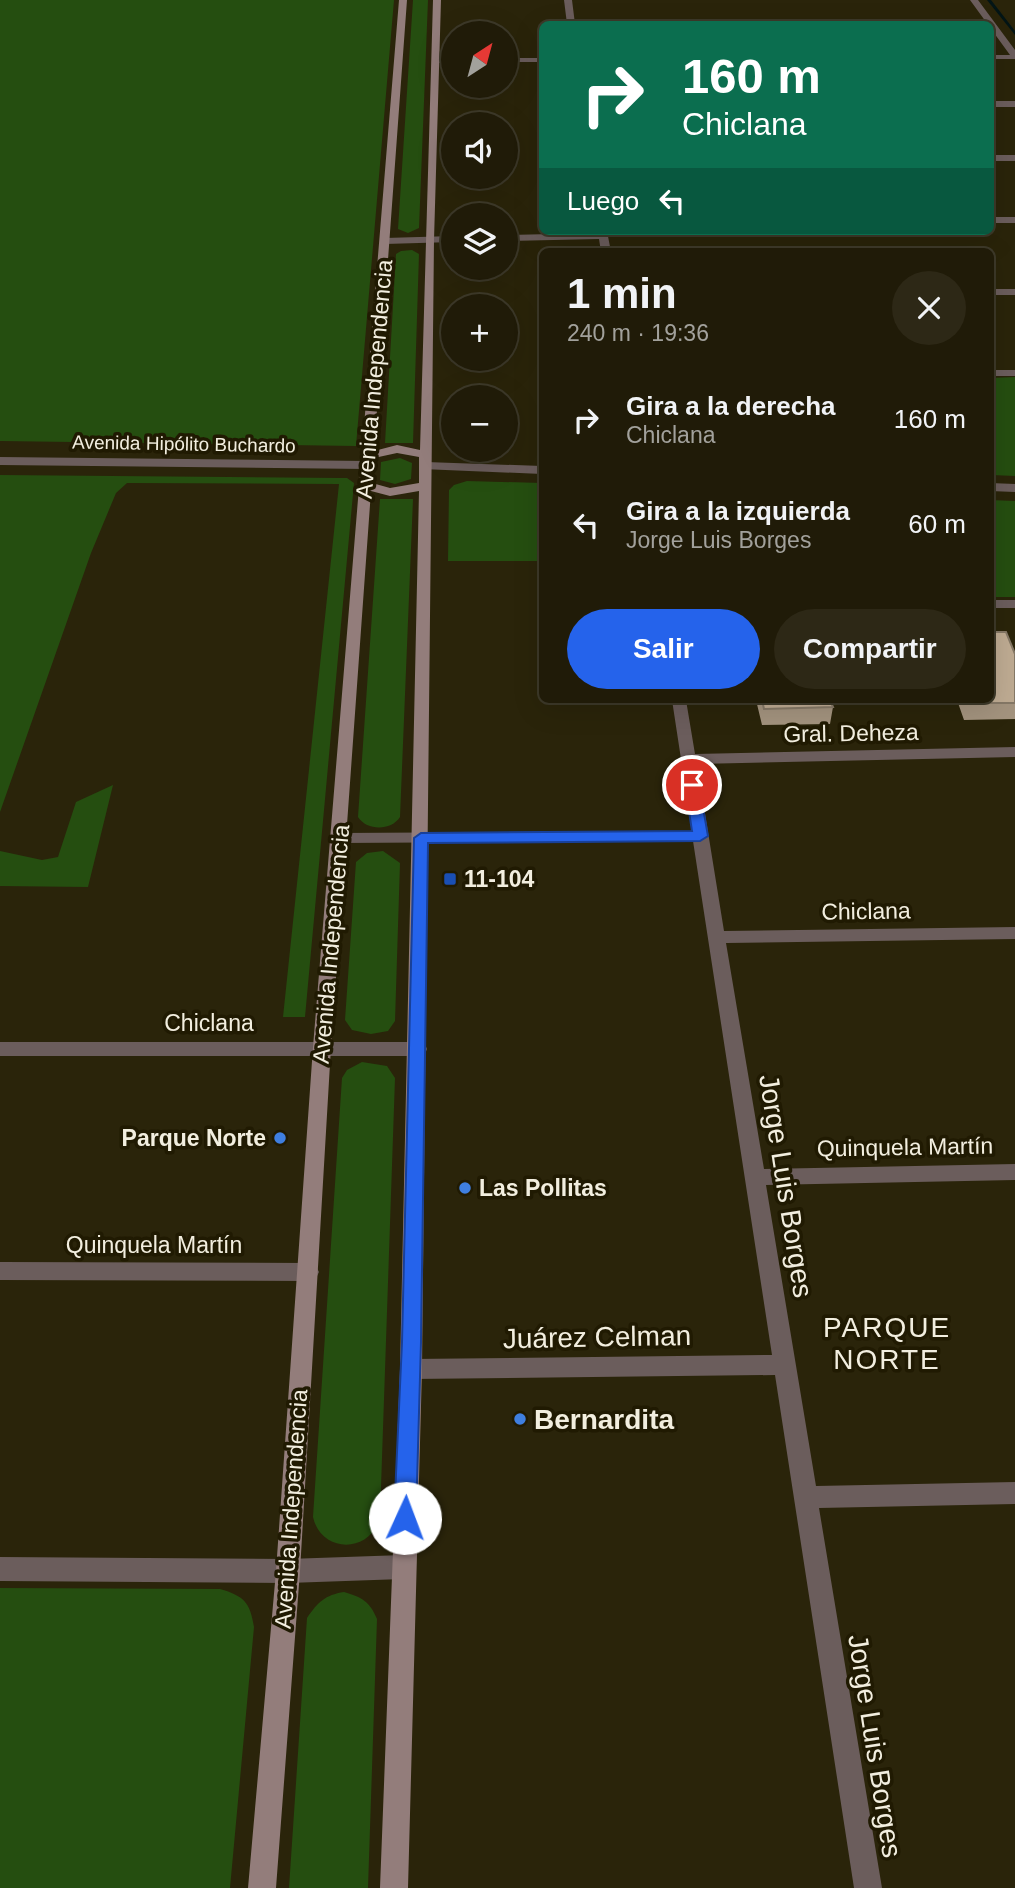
<!DOCTYPE html>
<html lang="es">
<meta charset="utf-8">
<style>
:root{--surface:#201b08;--page:#2d2816;--text:#f1f3f6;--muted:#a2a19c;--line:#3d3929;--accent:#2563eb}
body{margin:0;font-family:Helvetica,sans-serif;background:var(--page);color:var(--text);height:100vh;display:flex;flex-direction:column;font-size:26px;white-space:nowrap}
*{box-sizing:border-box;margin:0}
p{font-size:23px;color:var(--muted)}
.icon{flex:none;width:38px;height:38px;fill:none;stroke:currentColor;stroke-width:2;stroke-linecap:round;stroke-linejoin:round}
.map{position:relative;flex:1;overflow:hidden}
.panel{position:absolute;left:539px;top:248px;width:455px;height:455px;display:flex;flex-direction:column;background:var(--surface);border-radius:10px;box-shadow:0 7px 28px #0002,0 0 0 2px var(--line)}
.panel>*{flex:none}
.top-card{position:absolute;left:539px;top:21px;width:455px;height:214px;border-radius:10px;box-shadow:0 7px 28px #0002,0 0 0 2px var(--line);background:#0b6e4f;color:#fff;overflow:hidden}
.needle{width:46px;rotate:36deg}
.tools{position:absolute;left:441px;top:21px;display:grid;gap:14px}
.tools a{display:grid;place-items:center;width:77px;height:77px;border-radius:50%;background:var(--surface);box-shadow:0 7px 28px #0002,0 0 0 2px var(--line);font-size:35px}
.pin{position:absolute;display:grid;place-items:center;width:60px;height:60px;color:#fff;margin:-30px;border:4px solid #fff;border-radius:50%;box-shadow:0 2px 7px #0007}
.me{position:absolute;width:77px;margin:-38px;rotate:2deg;stroke-linejoin:round;filter:drop-shadow(0 0 5px #0008)}
.turn{display:flex;align-items:center;gap:24px;height:147px;padding:0 28px;font-size:32px}
.turn .icon{width:91px;height:91px;stroke-width:2.5}
.turn b{display:block;font-size:49px;line-height:60px}
.then{display:flex;align-items:center;height:66px;padding:0 28px;background:#0003;gap:14px;font-size:26px}
.round{display:grid;place-items:center;flex:none;width:74px;height:74px;border-radius:37px;background:var(--page)}
.summary{display:flex;align-items:center;justify-content:space-between;height:119px;padding:0 28px}
h1{font-size:42px;font-weight:800;line-height:52px}
.button{display:flex;gap:14px;margin-top:auto;padding:14px 28px}
.button a{flex:1;height:80px;border-radius:42px;background:var(--accent);color:#fff;font-size:28px;font-weight:800;line-height:80px;text-align:center}
.button a+a{background:var(--page);color:var(--text)}
ul{padding:0;list-style:none}
li{display:flex;align-items:center;gap:21px;height:105px;padding:0 28px}
li div{flex:1}
li b{display:block;font-size:26px}
li em{font-style:normal}
.map>svg:first-child{display:block}
</style>
<div class="map">
<svg width="1015" height="1888" viewBox="0 0 1015 1888">
<rect width="100%" height="100%" fill="#2a240a"/>
<!-- green -->
<path fill="#254e10" d="M0,0h394l-38,446 -356,-5z
M413,0h15l-9,228 -11,5 -10,-4z
M412,250l7,4 -6,189h-28l11,-189 5,-3z
M1015,377v99l-24,-1v-97z
M400,458l12,5 -1,16 -16,5 -15,-4 1,-18z
M0,475l340,3h7l7,5 -49,534h-22l56,-533 -212,-1 -11,10 -25,60 -91,259z
M467,481l75,2v78h-94l1,-71 5,-5z
M380,499h33l-13,318c-9,14 -33,14 -42,0z
M990,500l25,1v96h-24z
M113,785l-25,102 -88,-1v-35l42,9 16,-3 18,-55z
M383,851l17,12 -5,158 -7,10 -17,3 -19,-4 -7,-10 11,-158 11,-9z
M362,1062l25,4 8,12 -15,438c-8,38 -59,38 -67,1l29,-439 5,-8z
M0,1588l220,1c24,7 30,13 34,38l-24,261h-230z
M344,1592c18,5 26,10 33,27l-9,269h-79l18,-270c11,-16 18,-23 37,-26z"/>
<g fill="none" stroke-linecap="round" stroke-linejoin="round">
<!-- stream -->
<path fill="#031516" fill-rule="evenodd" d="M987,0h4l24,31v4z"/>
<!-- minor -->
<path fill="#6b5d5c" fill-rule="evenodd" d="M564,0h8l3,24h-8z
M970,0h8l37,50v9h-25v-4h20z
M506,58h36v4h-36z
M436,59h17v4h-20z
M990,101h25v6h-25z
M990,155h25v6h-25z
M990,217h25v6h-25z
M597,231h10l4,21h-10l-2,-13 -93,2v-6l91,-2z
M453,236v6l-68,2 -5,-3 5,-3z
M990,289h25v6h-25z
M990,370h25v6h-25z
M0,457l367,4 6,4 -6,4 -367,-4z
M426,462l116,4v8l-120,-5 -2,-3z
M990,483l25,1v8l-25,-1z
M990,600h25v8h-25z
M672,700h14l9,54 320,-7v10l-318,7 27,167 291,-4v12l-289,4 38,226 251,-5v16l-249,5 50,301 199,-4v22l-196,4 63,380h-28l-79,-513 -364,4 -8,-3 -3,-7 3,-7 8,-3 361,-4 -79,-514 -353,2 -8,-5 8,-5 352,-2z
M0,1042h418l7,2 2,5 -2,5 -7,2h-418z
M0,1262l309,1 7,3 3,6 -3,6 -7,3 -309,-1z
M403,1555l9,4 3,8 -3,8 -9,4 -115,4 -288,-2v-24l288,2z"/>
<!-- secondary -->
<path fill="#937d7b" fill-rule="evenodd" d="M399,0h8l-33,451 23,-6 23,5 13,-450h8l-7,240 -12,1129 -14,519h-28l20,-519 19,-878 -29,5 -19,-5 -40,556 -31,524 -24,317h-28l28,-317 37,-524zM397,453l22,4v26l-29,5 -18,-5 2,-25z"/>
</g>
<!-- wall -->
<path fill="#a3937e" d="M1015,654v65l-51,1 -7,-20h33z
M756,700h74l3,7 -3,17 -68,1z"/>
<!-- building -->
<path fill="#beab92" stroke="#857866" stroke-width="2" d="M990,632h16l9,22v49h-46l-2,-3h23z
M762,700h68l3,7 -69,2z"/>
<!-- route -->
<path fill="#2563eb" stroke="#184099" stroke-width="2" d="M692,780l7,5 9,51 -8,5 -272,2 -7,499 -5,176 -3,7 -8,3 -7,-3 -4,-7 8,-176 12,-504 7,-5 271,-2 -7,-46z"/>
<!-- markers -->
<rect fill="#1a4fb4" stroke="#201a02" stroke-width="2.5" x="443" y="872" width="14" height="14" rx="3.5"/>
<g fill="#3f7fe0" stroke="#201a02" stroke-width="2.5">
<circle cx="280" cy="1138" r="7"/>
<circle cx="465" cy="1188" r="7"/>
<circle cx="520" cy="1419" r="7"/>
</g>
<g text-anchor="middle" dominant-baseline="central" stroke-width="7" stroke-linejoin="round" paint-order="stroke">
<!-- far-street labels -->
<g font-size="19" fill="#f2eedf" stroke="#201a02">
<text transform="translate(184 444) rotate(1)">Avenida Hipólito Buchardo</text>
</g>
<!-- street labels -->
<g font-size="23" fill="#f2eedf" stroke="#201a02">
<text transform="translate(374 379) rotate(-85)">Avenida Independencia</text>
<text transform="translate(851 733) rotate(-1)">Gral. Deheza</text>
<text transform="translate(866 911) rotate(-1)">Chiclana</text>
<text transform="translate(331 944) rotate(-85)">Avenida Independencia</text>
<text x="209" y="1023">Chiclana</text>
<text transform="translate(905 1147) rotate(-1)">Quinquela Martín</text>
<text x="154" y="1245">Quinquela Martín</text>
<text transform="translate(291 1509) rotate(-86)">Avenida Independencia</text>
</g>
<!-- poi labels -->
<g font-size="23" font-weight="bold" fill="#f2eedf" stroke="#201a02" text-anchor="start">
<text x="464" y="879">11-104</text>
<text x="266" y="1138" text-anchor="end">Parque Norte</text>
<text x="479" y="1188">Las Pollitas</text>
</g>
<!-- near-street labels -->
<g font-size="28" fill="#f2eedf" stroke="#201a02">
<text transform="translate(786 1186) rotate(81)">Jorge Luis Borges</text>
<text transform="translate(597 1337) rotate(-1)">Juárez Celman</text>
<text transform="translate(875 1746) rotate(81)">Jorge Luis Borges</text>
</g>
<!-- near-neighbourhood labels -->
<g font-size="28" letter-spacing="2" fill="#f2eedf" stroke="#201a02">
<text x="887" y="1327">PARQUE<tspan x="887" dy="32">NORTE</tspan></text>
</g>
<!-- near-poi labels -->
<g font-size="28" font-weight="bold" fill="#f2eedf" stroke="#201a02" text-anchor="start">
<text x="534" y="1419">Bernardita</text>
</g>
</g>
</svg>
<div class="tools">
<a><svg class="needle" viewBox="-14 -14 28 28"><path d="M0-13l5 13h-10z" fill="#e53935"/><path d="M0 13l5-13h-10z" fill="#a2a19c"/></svg></a>
<a><svg class="icon" aria-label="sound" viewBox="0 0 24 24"><path d="M4 9h4l5-4v14l-5-4H4zM17 9q2 3 0 6"/></svg></a>
<a><svg class="icon" aria-label="layers" viewBox="0 0 24 24"><path d="M12 4l9 5-9 5-9-5zM3 14l9 5 9-5"/></svg></a>
<a>+</a>
<a>−</a>
</div>
<div class="pin" style="left:692px;top:785px;background:#d93025"><svg class="icon" aria-label="arrive" viewBox="0 0 24 24"><path d="M6 21V4h12l-3 4 3 4H6"/></svg></div>
<svg class="me" style="left:405px;top:1518px" viewBox="-20 -20 40 40"><circle r="19" fill="#fff"/><path d="M0-13L10 11 0 6-10 11z" fill="#2563eb"/></svg>
<div class="top-card">
<div class="turn"><svg class="icon" aria-label="right" viewBox="0 0 24 24"><path d="M7 20v-9h11M14 6l5 5-5 5"/></svg><div><b>160 m</b>Chiclana</div></div>
<div class="then">Luego<svg class="icon" aria-label="left" viewBox="0 0 24 24"><path d="M17 20v-9H6M10 6l-5 5 5 5"/></svg></div>
</div>
<section class="panel">
<div class="summary"><div><h1>1 min</h1><p>240 m · 19:36</p></div><a class="round"><svg class="icon" aria-label="close" viewBox="0 0 24 24"><path d="M6 6l12 12M18 6L6 18"/></svg></a></div>
<ul>
<li><svg class="icon" aria-label="right" viewBox="0 0 24 24"><path d="M7 20v-9h11M14 6l5 5-5 5"/></svg><div><b>Gira a la derecha</b><p>Chiclana</p></div><em>160 m</em></li>
<li><svg class="icon" aria-label="left" viewBox="0 0 24 24"><path d="M17 20v-9H6M10 6l-5 5 5 5"/></svg><div><b>Gira a la izquierda</b><p>Jorge Luis Borges</p></div><em>60 m</em></li>
</ul>
<div class="button"><a>Salir</a><a>Compartir</a></div>
</section>
</div>
